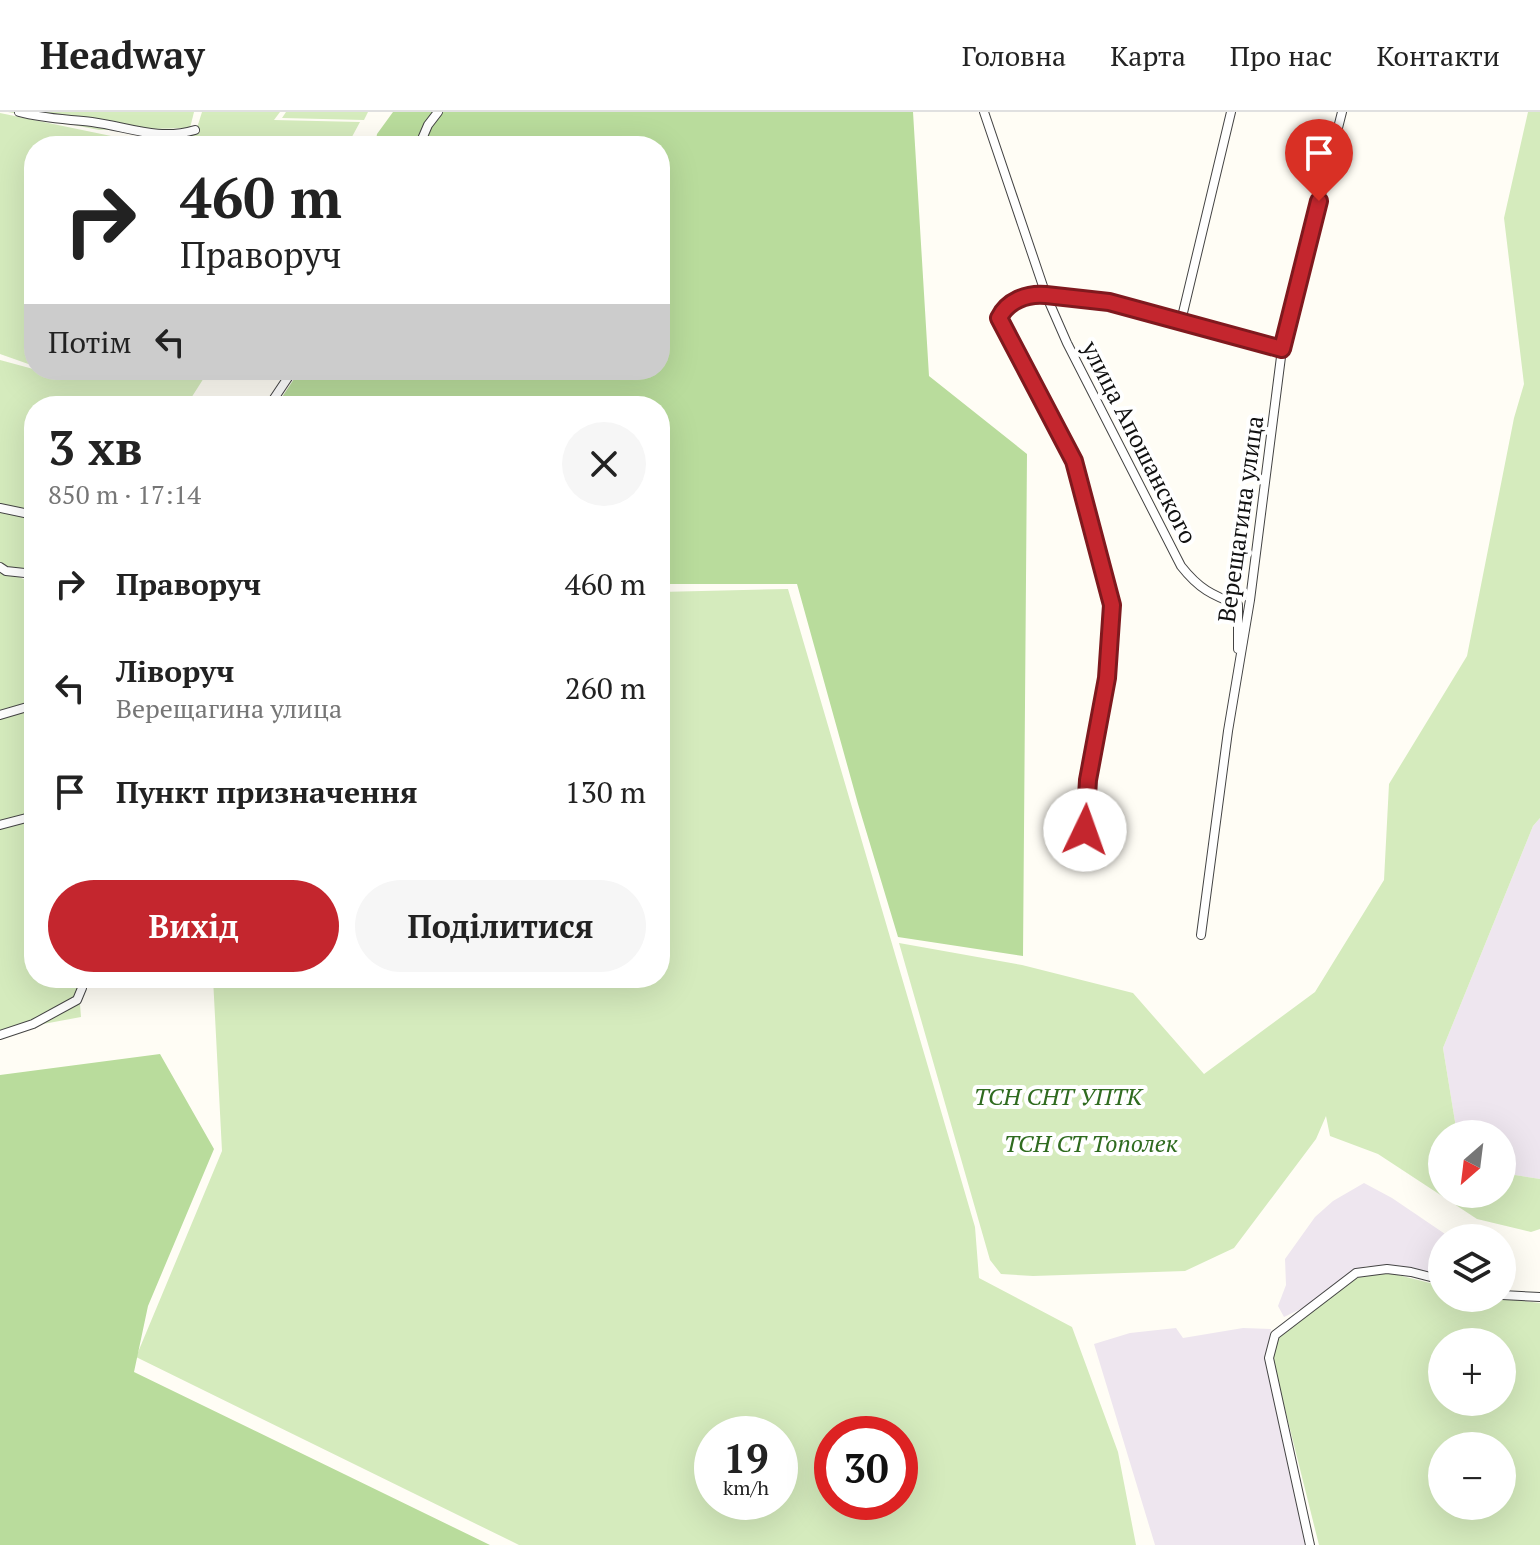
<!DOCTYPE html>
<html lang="uk">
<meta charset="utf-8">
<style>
:root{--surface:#fff;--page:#f6f6f6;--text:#222;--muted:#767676;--line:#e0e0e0;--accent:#c4262e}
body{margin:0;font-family:"PT Serif",serif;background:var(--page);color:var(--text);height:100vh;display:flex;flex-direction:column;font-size:30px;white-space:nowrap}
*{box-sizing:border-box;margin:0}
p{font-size:26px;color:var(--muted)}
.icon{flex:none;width:44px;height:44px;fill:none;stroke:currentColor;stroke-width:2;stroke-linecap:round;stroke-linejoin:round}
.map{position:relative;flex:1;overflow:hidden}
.sheet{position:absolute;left:24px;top:284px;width:646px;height:592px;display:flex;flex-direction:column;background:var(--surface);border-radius:32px;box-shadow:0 8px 32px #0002}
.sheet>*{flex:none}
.guide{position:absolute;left:24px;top:24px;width:646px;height:244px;border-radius:32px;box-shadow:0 8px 32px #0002;background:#fff;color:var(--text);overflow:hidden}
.needle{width:52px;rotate:208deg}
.buttons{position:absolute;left:1428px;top:1008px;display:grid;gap:16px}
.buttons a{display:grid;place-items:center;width:88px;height:88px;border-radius:50%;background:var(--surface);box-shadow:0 8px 32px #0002;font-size:40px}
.speed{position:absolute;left:694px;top:1304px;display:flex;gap:16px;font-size:40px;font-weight:700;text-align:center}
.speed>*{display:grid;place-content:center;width:104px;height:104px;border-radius:50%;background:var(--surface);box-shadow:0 8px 32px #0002;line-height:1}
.speed small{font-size:20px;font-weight:400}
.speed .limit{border:12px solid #d22;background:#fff;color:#111}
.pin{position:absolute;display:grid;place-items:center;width:68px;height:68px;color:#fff;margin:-82px -34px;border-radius:50% 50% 50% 0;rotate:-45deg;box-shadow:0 0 8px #0007}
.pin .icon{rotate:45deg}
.me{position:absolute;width:88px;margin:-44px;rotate:3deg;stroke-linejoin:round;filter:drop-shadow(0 0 6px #0008)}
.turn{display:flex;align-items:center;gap:28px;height:168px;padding:0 24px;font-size:36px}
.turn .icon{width:104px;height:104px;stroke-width:2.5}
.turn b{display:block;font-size:56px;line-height:68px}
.then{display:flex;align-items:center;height:76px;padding:0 24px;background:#0003;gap:16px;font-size:30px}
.round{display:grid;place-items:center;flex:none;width:84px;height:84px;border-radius:42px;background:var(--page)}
.overview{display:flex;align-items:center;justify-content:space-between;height:136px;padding:0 24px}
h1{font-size:48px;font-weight:800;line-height:60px}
.button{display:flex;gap:16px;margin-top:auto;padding:16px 24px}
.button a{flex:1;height:92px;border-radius:48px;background:var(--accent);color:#fff;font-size:32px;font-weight:800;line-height:92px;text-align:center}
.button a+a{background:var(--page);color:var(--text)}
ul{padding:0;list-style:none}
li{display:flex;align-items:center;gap:24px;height:104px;padding:0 24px}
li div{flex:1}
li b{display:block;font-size:30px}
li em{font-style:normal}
header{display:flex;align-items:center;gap:48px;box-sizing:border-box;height:112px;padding:0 40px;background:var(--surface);border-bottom:2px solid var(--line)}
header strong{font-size:38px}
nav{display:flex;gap:44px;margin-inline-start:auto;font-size:28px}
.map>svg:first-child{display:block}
</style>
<header>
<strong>Headway</strong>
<nav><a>Головна</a><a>Карта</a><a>Про нас</a><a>Контакти</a></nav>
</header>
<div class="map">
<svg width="1540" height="1433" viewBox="0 0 1540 1433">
<rect width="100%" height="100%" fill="#fffdf5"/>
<!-- industrial -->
<path fill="#eee6ef" d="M1540,706v361l-38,-6v-39h-45l-14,-86 90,-222z
M1364,1071l28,15 59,40h-9v37l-50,-9h-26l-25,14 -26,22 -31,15 -6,-11 8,-21 -1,-26 30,-42 18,-16z
M1176,1216l7,10 60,-10 28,1 -4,24 44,192h-156l-61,-201 36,-11z"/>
<!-- green -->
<path fill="#d5ebbd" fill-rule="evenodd" d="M8,0h186l-4,16 -91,2z
M202,0h78l-6,8 86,2 -13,24h-201l3,-9 47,-6z
M286,0h82l-4,8 -82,-2z
M1528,0h12v706l-7,8 -90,222 14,86h-15v60h60v-21l38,6v50l-9,3 -54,-13 -99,-65 -48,-18 -4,-20 -10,23 -82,109 -49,23 -152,5 -32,-2 -11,-14 -91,-317 123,22 111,28 71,81 111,-82 69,-112 5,-96 78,-128 47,-238 10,-34 -20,-166z
M0,1l145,30 -1,3h-110v220l-34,-12z
M0,248l48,13 3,-3h158l-23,36h-152v176l-34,-16z
M0,456l34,16v394h44l3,39 -81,15z
M788,477l187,638 4,51 93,49 46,125 18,93h-617l-383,-188 86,-206 -9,-173h447v-386zM712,1322h68v68h-68zM832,1322h68v68h-68z
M1390,1161l52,13v12h60l38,5v242h-221l-46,-184 1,-20 84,-65zM1442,1230h60v60h-60zM1442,1334h60v60h-60z"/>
<!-- forest -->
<path fill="#b9dc9c" d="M393,0h520l16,264 98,78 -4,502 -125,-19 -40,-133 -61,-220h-137v-178h-384l24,-36h360v-224h-285l2,-12z
M160,942l54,95 -66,157 -14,66 356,173h-490v-470z"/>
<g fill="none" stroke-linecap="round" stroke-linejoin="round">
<defs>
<path id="minor" d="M19,0c26,7 47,7 73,10 37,5 66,19 103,8
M984,0l62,183 21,48 114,223c18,23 31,29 57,39v44
M419,34l9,-21 10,-13
M1181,209l50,-209
M269,294l24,-36
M0,396l34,7
M0,455l6,4 28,3
M0,603l34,-10
M0,713l34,-9
M1083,748l5,-80 19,-102 5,-73 -38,-144 -75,-143c8,-17 28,-25 47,-23l63,7 173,47
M1201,823l27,-204 22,-131 32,-251 60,-237
M0,923l33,-11 44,-24 5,-12 -3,-10
M1502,1183l38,2
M1310,1433l-41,-187 6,-23 81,-62 31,-4 24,3 31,8"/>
</defs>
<!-- minor casing -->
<use href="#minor" stroke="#444" stroke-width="10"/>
<!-- minor -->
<use href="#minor" stroke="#fff" stroke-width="8"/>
</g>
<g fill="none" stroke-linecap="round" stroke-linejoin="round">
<defs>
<path id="route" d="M1085,718l3,-50 19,-102 5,-73 -38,-144 -75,-143c8,-17 28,-25 47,-23l63,7 173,47 37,-148"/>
</defs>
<!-- route casing -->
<use href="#route" stroke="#7f191e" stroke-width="20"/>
<!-- route -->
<use href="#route" stroke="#c4262e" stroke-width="14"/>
</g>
<g text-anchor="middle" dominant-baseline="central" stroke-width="8" stroke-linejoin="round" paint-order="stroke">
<!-- street labels -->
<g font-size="24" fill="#111" stroke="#fff">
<text transform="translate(1140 330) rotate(63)">улица Апошанского</text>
<text transform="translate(1240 407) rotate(-82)">Верещагина улица</text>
</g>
<!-- park labels -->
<g font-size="24" font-style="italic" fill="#2f6b1f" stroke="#fff">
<text x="1058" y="984">ТСН СНТ УПТК</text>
<text x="1091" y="1031">ТСН СТ Тополек</text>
</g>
</g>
</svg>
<div class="buttons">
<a><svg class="needle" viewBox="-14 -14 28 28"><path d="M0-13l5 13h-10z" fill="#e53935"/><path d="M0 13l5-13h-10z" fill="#767676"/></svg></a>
<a><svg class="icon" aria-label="layers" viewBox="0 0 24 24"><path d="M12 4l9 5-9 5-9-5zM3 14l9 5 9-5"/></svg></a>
<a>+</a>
<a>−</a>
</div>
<div class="speed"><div>19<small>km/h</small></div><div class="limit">30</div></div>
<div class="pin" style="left:1319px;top:89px;background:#d93025"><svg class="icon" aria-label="arrive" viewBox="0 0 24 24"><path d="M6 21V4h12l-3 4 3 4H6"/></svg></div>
<svg class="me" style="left:1085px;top:718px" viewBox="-20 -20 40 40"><circle r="19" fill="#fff"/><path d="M0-13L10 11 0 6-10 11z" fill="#c4262e"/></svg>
<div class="guide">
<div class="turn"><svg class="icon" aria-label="right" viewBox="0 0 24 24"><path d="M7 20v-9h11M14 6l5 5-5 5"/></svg><div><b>460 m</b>Праворуч</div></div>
<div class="then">Потім<svg class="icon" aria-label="left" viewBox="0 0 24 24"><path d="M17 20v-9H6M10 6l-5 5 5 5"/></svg></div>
</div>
<section class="sheet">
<div class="overview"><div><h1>3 хв</h1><p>850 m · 17:14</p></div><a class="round"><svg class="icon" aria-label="close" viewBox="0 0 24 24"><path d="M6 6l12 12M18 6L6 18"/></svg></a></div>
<ul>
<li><svg class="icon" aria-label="right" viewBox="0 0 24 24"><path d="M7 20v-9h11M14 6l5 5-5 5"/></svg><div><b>Праворуч</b></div><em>460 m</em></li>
<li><svg class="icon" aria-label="left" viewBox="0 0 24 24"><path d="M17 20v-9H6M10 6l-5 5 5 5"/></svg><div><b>Ліворуч</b><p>Верещагина улица</p></div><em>260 m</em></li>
<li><svg class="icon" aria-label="arrive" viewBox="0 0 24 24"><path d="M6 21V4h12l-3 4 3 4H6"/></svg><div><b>Пункт призначення</b></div><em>130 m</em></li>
</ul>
<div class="button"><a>Вихід</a><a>Поділитися</a></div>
</section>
</div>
